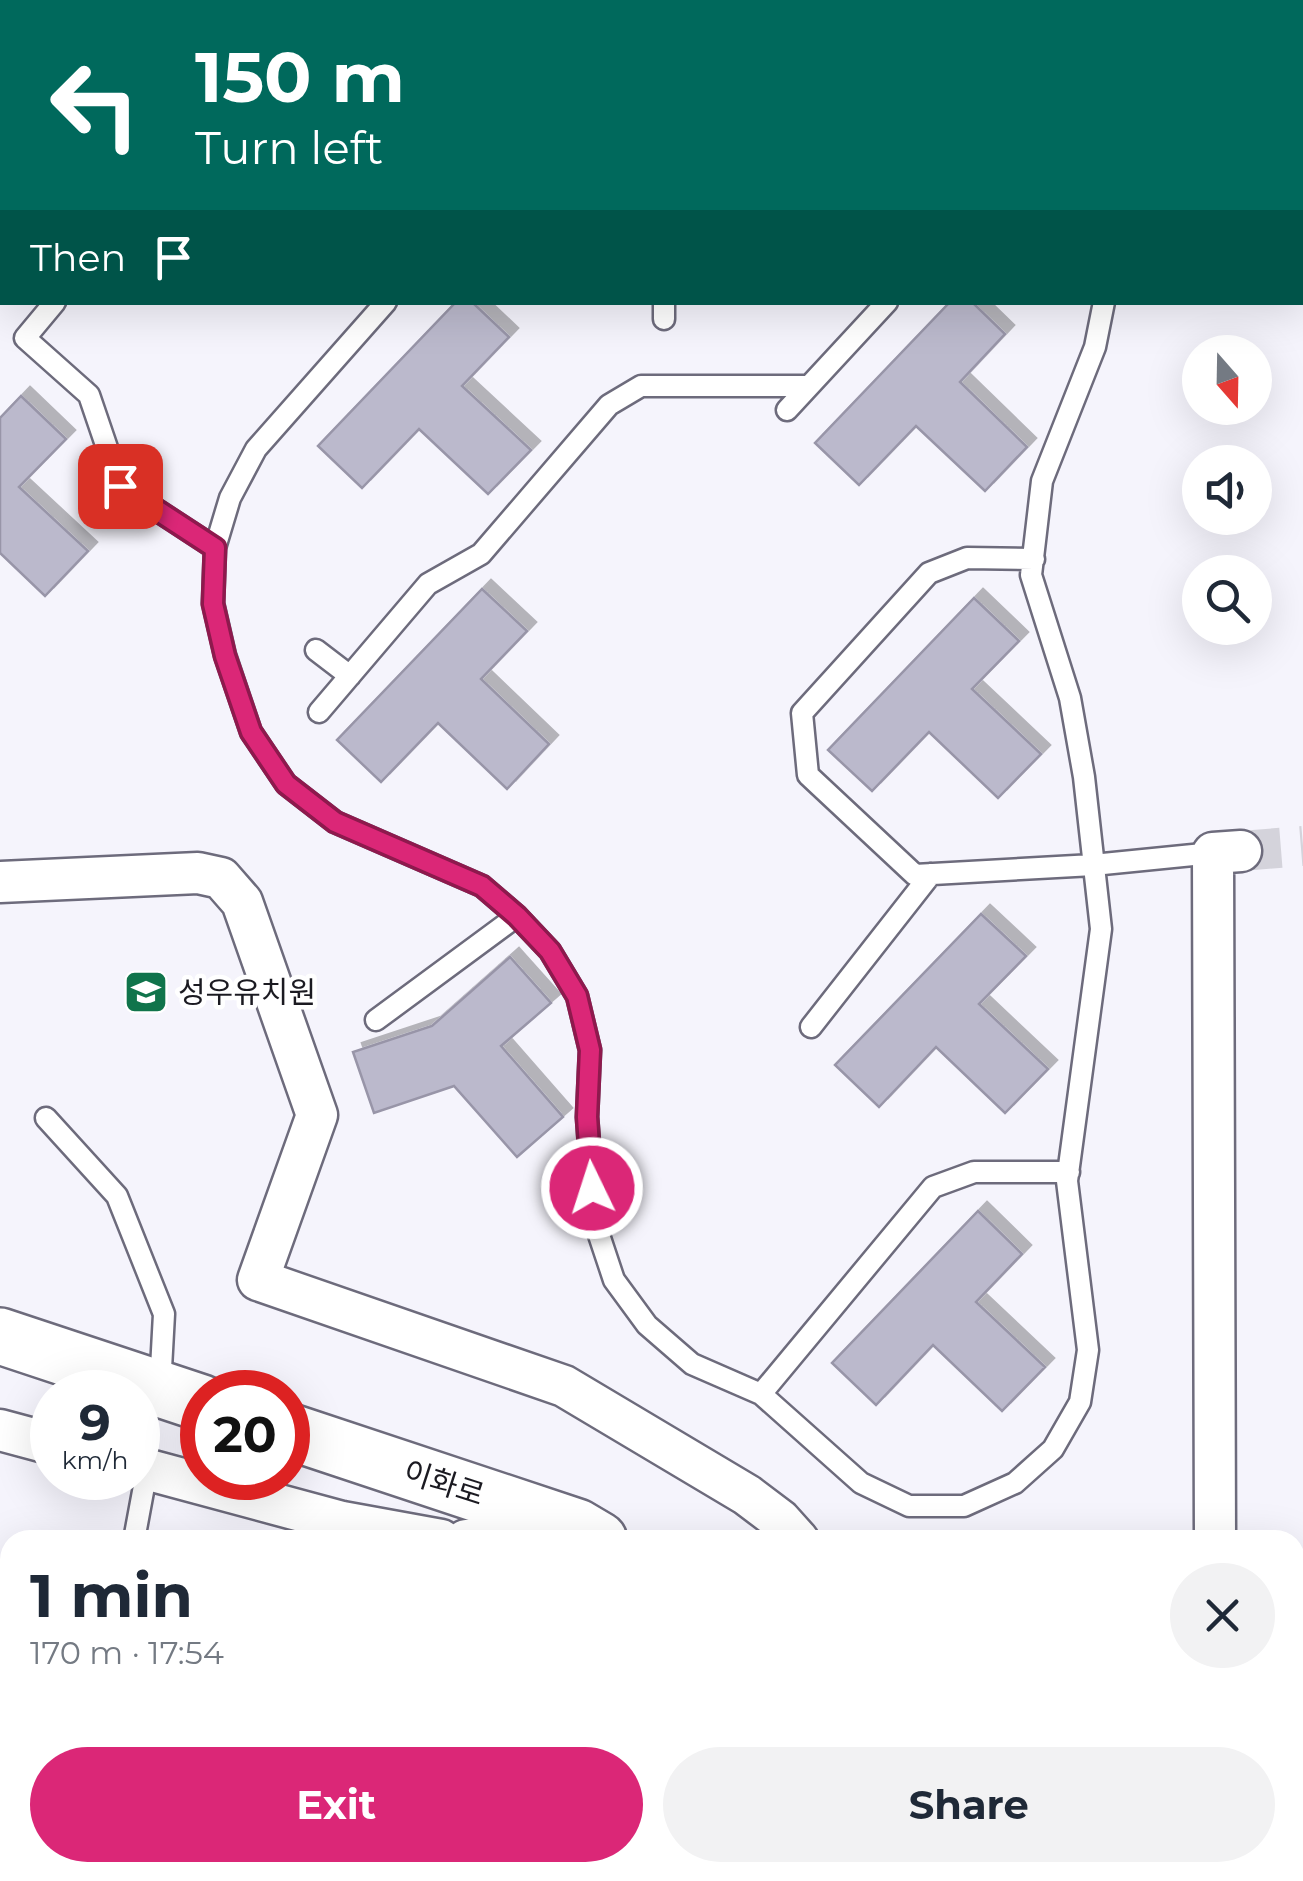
<!DOCTYPE html>
<meta charset="utf-8">
<style>
:root{--surface:#fff;--page:#f2f2f3;--text:#1f2937;--muted:#747a83;--accent:#db2777}
body{margin:0;font-family:Montserrat,"Noto Sans KR",sans-serif;background:var(--page);color:var(--text);height:100vh;display:flex;flex-direction:column;font-size:38px;white-space:nowrap}
*{box-sizing:border-box;margin:0}
p{font-size:32px;color:var(--muted)}
.icon{flex:none;width:55px;height:55px;fill:none;stroke:currentColor;stroke-width:2;stroke-linecap:round;stroke-linejoin:round}
.map{position:relative;flex:1;overflow:hidden}
.sheet{position:absolute;left:0px;top:1530px;width:1305px;height:352px;display:flex;flex-direction:column;background:var(--surface);border-radius:30px 30px 0 0;box-shadow:0 10px 40px #0002}
.sheet>*{flex:none}
.top-card{position:absolute;left:0px;top:0px;width:1305px;height:305px;box-shadow:0 10px 40px #0002;background:#00695c;color:#fff;overflow:hidden}
.needle{width:65px;rotate:160deg}
.controls{position:absolute;left:1182px;top:335px;display:grid;gap:20px}
.controls a{display:grid;place-items:center;width:90px;height:90px;border-radius:50%;background:var(--surface);box-shadow:0 10px 40px #0002;font-size:50px}
.speed{position:absolute;left:30px;top:1370px;display:flex;gap:20px;font-size:50px;font-weight:700;text-align:center}
.speed>*{display:grid;place-content:center;width:130px;height:130px;border-radius:50%;background:var(--surface);box-shadow:0 10px 40px #0002;line-height:1}
.speed small{font-size:25px;font-weight:400}
.speed .limit{border:15px solid #d22;background:#fff;color:#111}
.pin{position:absolute;display:grid;place-items:center;width:85px;height:85px;color:#fff;margin:-42px;border-radius:20px;box-shadow:0 5px 15px #0006}
.me{position:absolute;width:110px;margin:-55px;rotate:356deg;stroke-linejoin:round;filter:drop-shadow(0 0 8px #0008)}
.turn{display:flex;align-items:center;gap:35px;height:210px;padding:0 30px;font-size:45px}
.turn .icon{width:130px;height:130px;stroke-width:2.5}
.turn b{display:block;font-size:70px;line-height:85px}
.then{display:flex;align-items:center;height:95px;padding:0 30px;background:#0003;gap:20px;font-size:38px}
.round{display:grid;place-items:center;flex:none;width:105px;height:105px;border-radius:52px;background:var(--page)}
.overview{display:flex;align-items:center;justify-content:space-between;height:170px;padding:0 30px}
h1{font-size:60px;font-weight:700;line-height:75px}
.cta{display:flex;gap:20px;margin-top:auto;padding:20px 30px}
.cta a{flex:1;height:115px;border-radius:60px;background:var(--accent);color:#fff;font-size:40px;font-weight:700;line-height:115px;text-align:center}
.cta a+a{background:var(--page);color:var(--text)}
.map>svg:first-child{display:block}
</style>
<div class="map">
<svg width="1303" height="1881" viewBox="0 0 1303 1881">
<defs>
<filter id="shadow"><feDropShadow dx="9" dy="-9" stdDeviation="0" flood-color="#0004"/></filter>
</defs>
<rect width="100%" height="100%" fill="#f5f4fc"/>
<!-- building -->
<path fill="#bbb9cc" stroke="#9895a8" stroke-width="2.5" filter="url(#shadow)" d="M0,0h88v2h-86l-2,23z
M134,0h234v2h-234z
M528,0h298v2h-298z
M1,86l1,87 -2,3v-90z
M0,177l2,2v84l-2,-2z
M456,302h16l37,35 -47,49 69,64 -43,44 -69,-65 -57,59 -44,-42z
M950,302h22l33,32 -45,48 67,65 -42,44 -69,-65 -57,59 -44,-42z
M21,396l45,43 -47,48 69,64 -43,45 -45,-43v-135z
M482,589l45,42 -46,48 68,65 -42,45 -69,-66 -57,59 -44,-42z
M974,598l45,43 -47,48 69,65 -43,44 -69,-66 -57,59 -44,-41z
M981,914l45,42 -47,48 69,65 -43,44 -69,-66 -57,60 -44,-42z
M510,957l41,46 -50,43 62,71 -46,40 -63,-71 -80,27 -21,-61 79,-26z
M978,1211l44,43 -46,48 69,65 -43,44 -69,-66 -57,60 -44,-42z"/>
<g fill="none" stroke-linecap="round" stroke-linejoin="round">
<!-- street-tunnel -->
<path stroke="#d4d3db" stroke-width="40" stroke-dasharray="40 20" stroke-linecap="butt" d="M1241,851l62,-5"/>
<defs>
<path id="lane" d="M1084,0l1,2
M875,2l3,-2
M55,302l-30,36 64,57 31,91 95,62
M386,302l-130,147 -26,49 -15,50 -2,55 12,52 26,77 35,52 49,38 147,64 35,30 33,35 27,45 13,54 -3,67 8,106 19,57 33,45 45,39 69,30 100,89 48,23h55l51,-23 38,-34 27,-47 8,-52 -21,-169 34,-252 -17,-152 -14,-79 -39,-123 11,-94 53,-134 9,-45
M664,302v17
M787,410l100,-108
M1034,559l-67,-1 -38,15 -127,140 6,62 107,100 178,-10 120,-12
M316,650l34,26
M319,712l109,-128 53,-30 128,-149 32,-19h168
M376,1020l141,-104
M811,1027l120,-153
M46,1118l71,78 47,118 -4,73
M761,1394l172,-207 41,-15h95
M134,1540l13,-70"/>
<path id="street" d="M0,882l198,-9 23,5 21,24 75,213 -59,165 306,106 183,109 33,25 18,20
M0,1430l52,14
M138,1467l204,55 99,18
M466,1540l100,-12
M1215,1540l-2,-687 28,-2"/>
<path id="secondary" d="M0,1336l202,67
M288,1431l289,96 22,13
M1066,1872l11,9"/>
<path id="primary" d="M1295,1632l8,-25
M1244,1881l2,-9"/>
</defs>
<!-- lane casing -->
<use href="#lane" stroke="#6d6b7c" stroke-width="25"/>
<!-- street casing -->
<use href="#street" stroke="#6d6b7c" stroke-width="45"/>
<!-- secondary casing -->
<use href="#secondary" stroke="#6d6b7c" stroke-width="60"/>
<!-- primary casing -->
<use href="#primary" stroke="#6d6b7c" stroke-width="60"/>
<!-- lane -->
<use href="#lane" stroke="#fff" stroke-width="20"/>
<!-- street -->
<use href="#street" stroke="#fff" stroke-width="40"/>
<!-- secondary -->
<use href="#secondary" stroke="#fff" stroke-width="55"/>
<!-- primary -->
<use href="#primary" stroke="#fff" stroke-width="55"/>
</g>
<g fill="none" stroke-linecap="round" stroke-linejoin="round">
<defs>
<path id="route" d="M120,486l95,62 -2,56 12,52 26,76 35,52 49,38 147,64 35,30 33,35 27,45 13,54 -3,67 5,71"/>
</defs>
<!-- route casing -->
<use href="#route" stroke="#8e194d" stroke-width="25"/>
<!-- route -->
<use href="#route" stroke="#db2777" stroke-width="18"/>
</g>
<!-- icons -->
<defs>
<symbol id="school-square" viewBox="-11 -11 22 22"><rect x="-9" y="-9" width="18" height="18" rx="4" fill="#10744b" stroke="#fff"/><path d="M0-5L7-2L0 1L-7-2ZM-4 1L0 2.5L4 1V4Q0 6-4 4Z" fill="#fff"/></symbol>
</defs>
<g fill-rule="evenodd">
<use href="#school-square" x="121" y="967" width="50" height="50"/>
</g>
<g text-anchor="middle" dominant-baseline="central" stroke-width="9" stroke-linejoin="round" paint-order="stroke">
<!-- poi labels -->
<g font-size="30" fill="#1b1a21" stroke="#fff" text-anchor="start">
<text x="178" y="992">성우유치원</text>
</g>
<!-- street labels -->
<g font-size="30" fill="#1b1a21" stroke="#fff">
<text transform="translate(444 1483) rotate(18)">이화로</text>
</g>
</g>
</svg>
<div class="controls">
<a><svg class="needle" viewBox="-14 -14 28 28"><path d="M0-13l5 13h-10z" fill="#e53935"/><path d="M0 13l5-13h-10z" fill="#747a83"/></svg></a>
<a><svg class="icon" aria-label="sound" viewBox="0 0 24 24"><path d="M4 9h4l5-4v14l-5-4H4zM17 9q2 3 0 6"/></svg></a>
<a><svg class="icon" aria-label="search" viewBox="0 0 24 24"><circle cx="10" cy="10" r="6"/><path d="M15 15l6 6"/></svg></a>
</div>
<div class="speed"><div>9<small>km/h</small></div><div class="limit">20</div></div>
<div class="pin" style="left:120px;top:486px;background:#d93025"><svg class="icon" aria-label="arrive" viewBox="0 0 24 24"><path d="M6 21V4h12l-3 4 3 4H6"/></svg></div>
<svg class="me" style="left:592px;top:1188px" viewBox="-20 -20 40 40"><circle r="17" fill="#db2777" stroke="#fff" stroke-width="3"/><path d="M0-11L8 9 0 5-8 9z" fill="#fff"/></svg>
<div class="top-card">
<div class="turn"><svg class="icon" aria-label="left" viewBox="0 0 24 24"><path d="M17 20v-9H6M10 6l-5 5 5 5"/></svg><div><b>150 m</b>Turn left</div></div>
<div class="then">Then<svg class="icon" aria-label="arrive" viewBox="0 0 24 24"><path d="M6 21V4h12l-3 4 3 4H6"/></svg></div>
</div>
<section class="sheet">
<div class="overview"><div><h1>1 min</h1><p>170 m · 17:54</p></div><a class="round"><svg class="icon" aria-label="close" viewBox="0 0 24 24"><path d="M6 6l12 12M18 6L6 18"/></svg></a></div>
<div class="cta"><a>Exit</a><a>Share</a></div>
</section>
</div>
